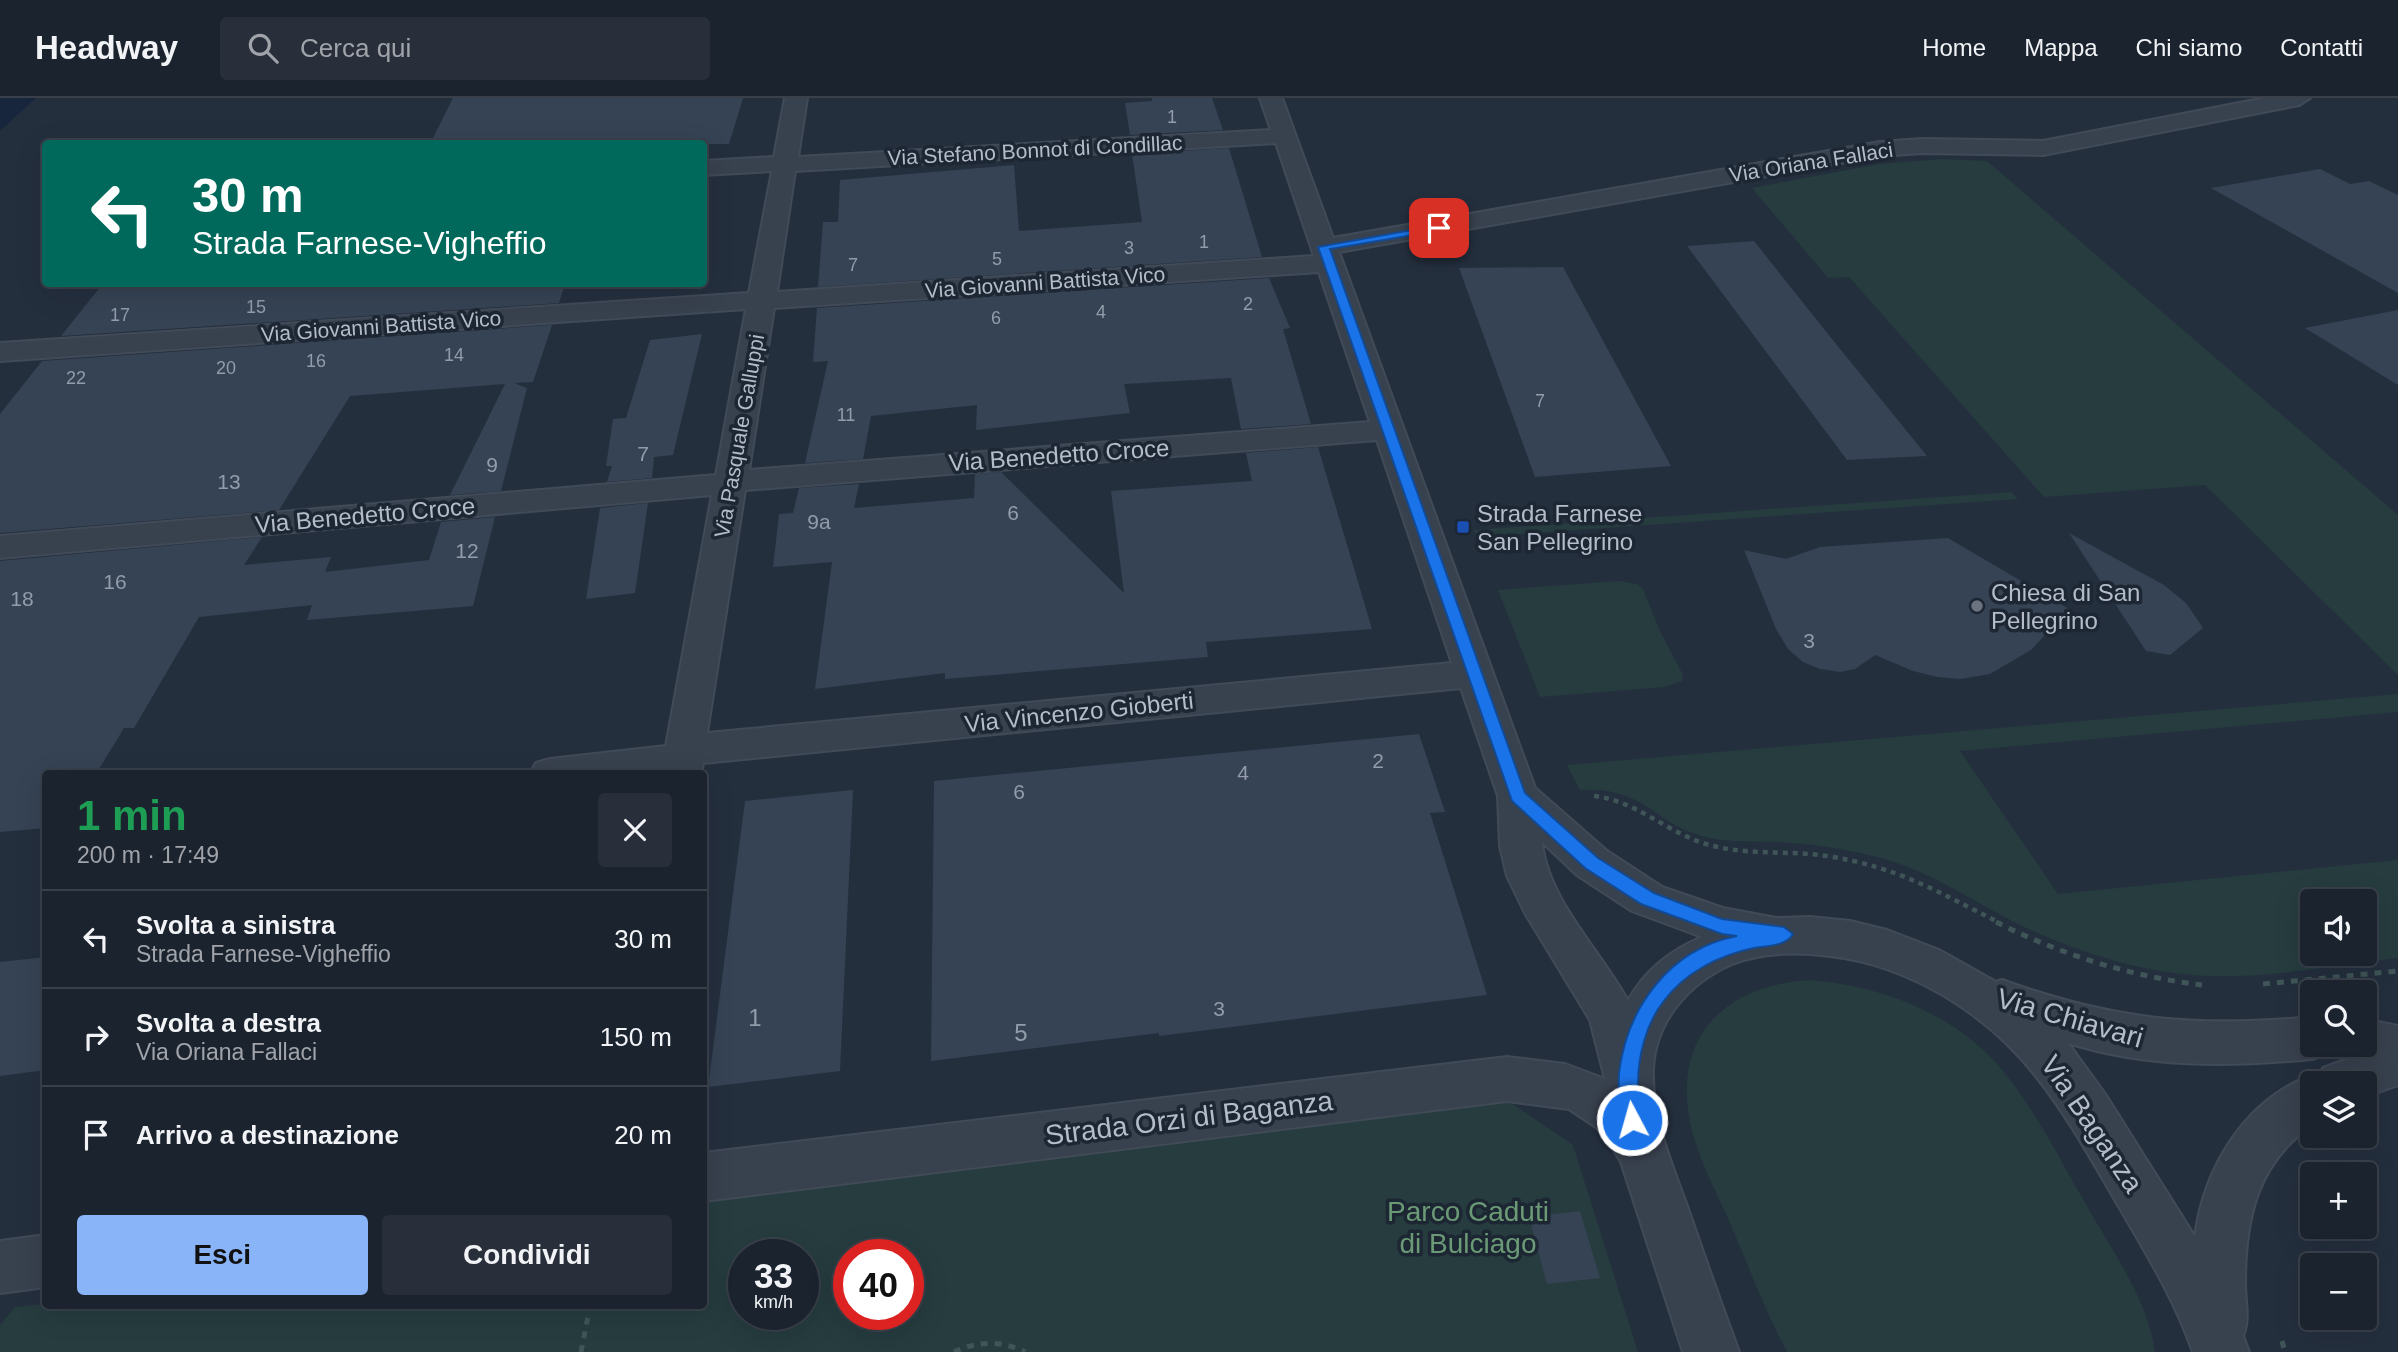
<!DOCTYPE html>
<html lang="it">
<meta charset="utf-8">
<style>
:root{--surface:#1b232e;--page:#282f3a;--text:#f1f3f6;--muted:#a0a4aa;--line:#39404a;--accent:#8ab4f8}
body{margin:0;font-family:Arial,sans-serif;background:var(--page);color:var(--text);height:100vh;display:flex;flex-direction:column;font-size:26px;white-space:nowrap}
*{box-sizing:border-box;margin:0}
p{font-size:23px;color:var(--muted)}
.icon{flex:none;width:38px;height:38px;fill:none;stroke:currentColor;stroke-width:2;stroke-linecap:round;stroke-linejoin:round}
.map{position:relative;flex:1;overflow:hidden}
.sheet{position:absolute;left:42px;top:672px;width:665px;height:539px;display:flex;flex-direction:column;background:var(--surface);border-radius:7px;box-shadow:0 7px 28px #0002,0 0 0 2px var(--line)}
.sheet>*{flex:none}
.top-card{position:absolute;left:42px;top:42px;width:665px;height:147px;border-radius:7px;box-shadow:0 7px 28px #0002,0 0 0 2px var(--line);background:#00695c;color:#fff;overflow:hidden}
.controls{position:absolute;left:2300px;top:791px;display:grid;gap:14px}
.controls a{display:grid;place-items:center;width:77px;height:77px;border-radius:7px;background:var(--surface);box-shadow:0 7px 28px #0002,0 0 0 2px var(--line);font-size:35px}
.speed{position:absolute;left:728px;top:1141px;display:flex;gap:14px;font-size:35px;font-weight:700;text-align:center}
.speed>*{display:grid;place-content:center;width:91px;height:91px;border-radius:50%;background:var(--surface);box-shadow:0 7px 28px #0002,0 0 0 2px var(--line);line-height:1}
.speed small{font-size:18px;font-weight:400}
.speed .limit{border:10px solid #d22;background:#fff;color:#111}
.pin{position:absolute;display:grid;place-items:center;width:60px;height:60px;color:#fff;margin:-30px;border-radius:14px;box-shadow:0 4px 10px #0006}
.me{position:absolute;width:77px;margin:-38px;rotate:354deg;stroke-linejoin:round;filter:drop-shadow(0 0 5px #0008)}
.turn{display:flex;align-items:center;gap:24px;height:147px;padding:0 35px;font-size:32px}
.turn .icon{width:91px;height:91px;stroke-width:2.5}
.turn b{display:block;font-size:49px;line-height:60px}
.round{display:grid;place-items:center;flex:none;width:74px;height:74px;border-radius:7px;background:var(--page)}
.head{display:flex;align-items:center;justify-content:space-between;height:119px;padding:0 35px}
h1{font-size:42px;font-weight:700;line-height:52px;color:#1e9e55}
.button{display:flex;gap:14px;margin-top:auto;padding:14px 35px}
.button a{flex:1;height:80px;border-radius:7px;background:var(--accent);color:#111;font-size:28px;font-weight:700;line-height:80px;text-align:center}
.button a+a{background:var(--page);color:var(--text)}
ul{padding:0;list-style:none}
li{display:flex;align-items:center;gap:21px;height:98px;padding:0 35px;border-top:2px solid var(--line)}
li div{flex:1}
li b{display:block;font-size:26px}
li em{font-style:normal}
header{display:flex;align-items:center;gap:42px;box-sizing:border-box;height:98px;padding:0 35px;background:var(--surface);border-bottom:2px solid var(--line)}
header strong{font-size:33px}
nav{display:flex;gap:38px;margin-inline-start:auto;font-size:24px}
.search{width:490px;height:63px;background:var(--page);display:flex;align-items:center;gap:18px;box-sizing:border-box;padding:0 24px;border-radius:7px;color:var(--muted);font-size:26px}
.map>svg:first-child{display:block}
</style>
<header>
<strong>Headway</strong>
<div class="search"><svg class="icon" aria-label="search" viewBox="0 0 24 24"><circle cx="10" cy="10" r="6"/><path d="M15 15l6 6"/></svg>Cerca qui</div>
<nav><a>Home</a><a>Mappa</a><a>Chi siamo</a><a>Contatti</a></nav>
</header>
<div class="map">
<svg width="2398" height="1254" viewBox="0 0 2398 1254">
<rect width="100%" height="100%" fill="#242f3e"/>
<!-- green -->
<path fill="#263c3f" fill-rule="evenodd" d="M1942,61l45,2 411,354v160l-193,-190 -161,12 -195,-220 -21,1 -76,-90 127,-24z
M2011,394l7,7 -541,38 -3,-7z
M1618,483l19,3 6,5 17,42 23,44 -1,6 -18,6 -124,10 -42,-107z
M2398,596v18l-438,39 98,143 340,-34v98c-62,7 -127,20 -189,18 -57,-2 -117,-19 -169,-42 -52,-22 -97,-57 -152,-74 -35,-10 -72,-16 -109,-18 -25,-1 -49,1 -73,-5 -54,-13 -58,-50 -126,-47l-13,-25zM2364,803v53h-52v-53z
M1809,882c69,5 142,32 189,85 38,44 64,99 93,148 25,44 57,88 64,139h-368c-21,-39 -37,-82 -54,-122 -16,-38 -40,-79 -45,-121 -10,-82 46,-124 121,-129z
M1502,999l71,48 65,207h-1638v-27l15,-18 30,-3 659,2v-109zM744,1157h59v59h-59zM849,1157h59v59h-59z"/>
<!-- water -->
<path fill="#17263c" d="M0,0h36l-36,33z"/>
<!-- building -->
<path fill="#364354" d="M453,0h290l-14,46h-299z
M1152,0h60l11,32 -93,5 -5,-32 27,-2z
M1229,50l33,109 -444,30 5,-65h15l2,-42 174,-15 5,66 123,-9 -10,-68z
M2320,71l30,15 19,-3 29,14v98l-187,-105z
M1754,143l78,98 95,117 -80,4 -160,-214z
M1563,169l108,199 -136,11 -76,-209z
M1269,180l21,50 -7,1 28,95 -70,5 -10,-51 -107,6 6,29 -154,17 1,-25 -106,11 -8,43 -58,4 23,-102 -15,1 4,-54z
M126,186h439l-6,19 -498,33 40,-50z
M2398,212v75l-93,-57z
M552,227l-19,57 -19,1 13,5 -26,103 -51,4 55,-111 -155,12 -71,114 -279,23v-119l42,-53z
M702,236l-29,121 -19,2 -2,21 -45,4 5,-16h-6l7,-47 13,-1 24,-78z
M1318,349l54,182 -166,13 2,15 -263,22v-6l-130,16 17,-127 -59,5 6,-53 14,-1 6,-25 60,-4 -5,24 120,-10 1,-24 26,-2 123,121 -13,-102 141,-10 -6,-28z
M648,405l-13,90 -49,6 14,-91z
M495,419l-22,89 -166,14 5,-15 -113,12 -65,111h-10l-28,46h-50v54l-46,4v-271l262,-24 -18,28 87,-8 -6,15 104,-12 12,-38z
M2069,435l95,52 22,18 17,25 -33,27 -24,-4z
M1948,440l121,71 -38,41 -41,24 -30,5 -23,-2 -24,-6 -38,-16 -20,14 -15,3 -20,-3 -17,-7 -15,-13 -12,-20 -32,-79 42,9 34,-12z
M1419,636l26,78 -15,1 57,182 -328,41v-3l-228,28 3,-280z
M853,692l-13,281 -132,16 37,-286z
M46,859v113l-46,6v-114z
M1580,1113l20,67 -53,6 -18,-67z"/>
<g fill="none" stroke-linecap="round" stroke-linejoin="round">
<defs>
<path id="minor" d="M785,0h22l-9,59 473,-27 -11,-32h22l51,140 547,-96 42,-3 121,2 222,-43h45l-11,7 -256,50 -121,-2 -42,3 -541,96 196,536 72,63 55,36 61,21 53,10 34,-1 40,4 37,9 52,20 57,32 6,-2c111,40 193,48 310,37v28h20l-3,8 -17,6c-83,8 -164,9 -244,-16l39,54 88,140c9,-70 50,-137 117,-162l7,2 4,-9 30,-11 -6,-2 -4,-10h21v-26l34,7v59l-34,12v-14h-52v42c-55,38 -67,94 -67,158 0,18 5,36 -2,53l6,16h-56c-18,-52 -47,-99 -75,-147 -26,-44 -51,-90 -83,-130 -49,-62 -126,-110 -205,-119 -31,-4 -68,-4 -98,8 -43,19 -76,56 -79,104 -2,49 18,93 34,138 17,49 34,97 52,146h-56l-62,-190 -12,-20 -13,-15 -27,-18 -62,-8 -803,100v-48l803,-96 58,7 40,15 -15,-59 -65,-107 -18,-37 -7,-30 -2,-50 -37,-108 -758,75 -2,11h-171l6,-11 14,-4 116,-13 46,-251 -712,63v-22l716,-61 30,-166 -746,52v-18l749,-50 23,-122 -68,4v-14l70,-4zM1276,45l38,113 -537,36 18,-121zM1319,174l51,150 -621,48 25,-162zM1377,342l75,223 -745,70 38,-243zM1542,744l35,33 55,36 70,26c-31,13 -58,34 -74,64 -27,-50 -81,-102 -86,-159z
M46,1137v52l-46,6v-52z"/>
</defs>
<!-- minor casing -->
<use href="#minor" stroke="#414a57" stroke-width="4"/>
<!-- path-far1 -->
<path stroke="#3f5557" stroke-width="4.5" stroke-dasharray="5 5" stroke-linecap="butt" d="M1594,698c43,5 72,36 112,48 39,12 81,6 121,12 71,11 111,36 173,67"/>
<!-- path -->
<path stroke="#3f5557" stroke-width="5" stroke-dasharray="7 7" stroke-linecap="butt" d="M1996,824c66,33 133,54 206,63
M2263,886l135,-13
M2282,1243l3,11
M581,1254l9,-46
M954,1254c24,-11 47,-12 71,0"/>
<!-- minor -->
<use href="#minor" fill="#38414e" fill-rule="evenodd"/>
</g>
<!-- route -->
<path fill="#1a73e8" stroke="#114b97" stroke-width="2" d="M1439,127l5,3 -1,2 -113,19 195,544 73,65 56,35 68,26 62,8 9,7c-6,12 -28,12 -39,14 -35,7 -70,25 -91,54 -17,22 -25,54 -25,82 0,14 7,29 1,42l-7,3 -7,-3c-7,-15 -7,-36 -6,-53 8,-65 50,-124 118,-137l-15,-2 -81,-30 -56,-36 -73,-67 -194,-554z"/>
<!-- markers -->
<rect fill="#1a4fb4" stroke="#1d2633" stroke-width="2.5" x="1456" y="422" width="14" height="14" rx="3.5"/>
<circle fill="#6b7280" stroke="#1d2633" stroke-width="2.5" cx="1977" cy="508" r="7"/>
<g text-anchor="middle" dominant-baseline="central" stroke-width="7" stroke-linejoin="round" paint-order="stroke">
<!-- far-number labels -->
<g font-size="18" fill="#929caa">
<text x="1172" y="19">1</text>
<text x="1204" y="144">1</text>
<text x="1129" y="150">3</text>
<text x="997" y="161">5</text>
<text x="853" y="167">7</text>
<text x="1248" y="206">2</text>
<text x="256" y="209">15</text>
<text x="1101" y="214">4</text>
<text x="120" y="217">17</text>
<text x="996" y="220">6</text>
<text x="454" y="257">14</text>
<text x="316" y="263">16</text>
<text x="226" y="270">20</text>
<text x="76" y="280">22</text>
<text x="1540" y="303">7</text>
<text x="846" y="317">11</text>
</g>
<!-- far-street labels -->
<g font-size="21" fill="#b4bcc9" stroke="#1d2633">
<text transform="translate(1035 52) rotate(-3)">Via Stefano Bonnot di Condillac</text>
<text transform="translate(1811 64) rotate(-9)">Via Oriana Fallaci</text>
<text transform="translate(1045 184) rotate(-4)">Via Giovanni Battista Vico</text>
<text transform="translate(381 228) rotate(-4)">Via Giovanni Battista Vico</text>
<text transform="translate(739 338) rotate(-80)">Via Pasquale Galluppi</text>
</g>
<!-- number labels -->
<g font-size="21" fill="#929caa">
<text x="643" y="355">7</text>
<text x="492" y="366">9</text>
<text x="229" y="383">13</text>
<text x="1013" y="414">6</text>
<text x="819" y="423">9a</text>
<text x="467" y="452">12</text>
<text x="115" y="483">16</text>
<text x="22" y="500">18</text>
<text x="1809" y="542">3</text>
<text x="1378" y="662">2</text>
<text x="1243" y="674">4</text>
<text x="1019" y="693">6</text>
<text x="1219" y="910">3</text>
</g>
<!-- street labels -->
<g font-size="24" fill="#b4bcc9" stroke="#1d2633">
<text transform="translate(1059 357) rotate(-4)">Via Benedetto Croce</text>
<text transform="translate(365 417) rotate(-5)">Via Benedetto Croce</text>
<text transform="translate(1079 614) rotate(-6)">Via Vincenzo Gioberti</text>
</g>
<!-- poi labels -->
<g font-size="24" fill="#b4bcc9" stroke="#1d2633" text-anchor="start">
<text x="1477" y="415">Strada Farnese<tspan x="1477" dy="28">San Pellegrino</tspan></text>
<text x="1991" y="494">Chiesa di San<tspan x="1991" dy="28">Pellegrino</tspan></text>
</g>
<!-- near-number labels -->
<g font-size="24" fill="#929caa">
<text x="755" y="919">1</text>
<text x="1021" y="934">5</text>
</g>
<!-- near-street labels -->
<g font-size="28" fill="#b4bcc9" stroke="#1d2633">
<text transform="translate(2070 920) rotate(16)">Via Chiavari</text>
<text transform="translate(1189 1020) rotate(-7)">Strada Orzi di Baganza</text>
<text transform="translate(2092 1026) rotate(56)">Via Baganza</text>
</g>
<!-- near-park labels -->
<g font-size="28" fill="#6b9a76" stroke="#1d2633">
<text x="1468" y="1113">Parco Caduti<tspan x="1468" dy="32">di Bulciago</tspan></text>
</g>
</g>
</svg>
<div class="controls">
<a><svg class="icon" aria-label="sound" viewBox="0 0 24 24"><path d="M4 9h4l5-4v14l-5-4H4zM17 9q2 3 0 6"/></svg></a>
<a><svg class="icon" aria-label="search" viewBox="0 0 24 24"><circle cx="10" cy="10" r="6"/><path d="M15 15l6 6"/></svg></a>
<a><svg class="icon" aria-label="layers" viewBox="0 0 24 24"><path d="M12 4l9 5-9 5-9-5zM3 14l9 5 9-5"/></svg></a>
<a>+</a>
<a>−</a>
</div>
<div class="speed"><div>33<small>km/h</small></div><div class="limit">40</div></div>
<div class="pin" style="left:1439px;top:130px;background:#d93025"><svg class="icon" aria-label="arrive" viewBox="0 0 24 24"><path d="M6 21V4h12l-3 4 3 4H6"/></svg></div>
<svg class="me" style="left:1632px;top:1022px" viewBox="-20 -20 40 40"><circle r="17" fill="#1a73e8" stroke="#fff" stroke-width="3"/><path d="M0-11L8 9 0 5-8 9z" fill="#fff"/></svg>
<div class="top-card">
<div class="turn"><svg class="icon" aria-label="left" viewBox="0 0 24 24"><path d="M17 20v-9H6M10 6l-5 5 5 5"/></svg><div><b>30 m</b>Strada Farnese-Vigheffio</div></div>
</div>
<section class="sheet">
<div class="head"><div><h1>1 min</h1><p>200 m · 17:49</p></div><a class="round"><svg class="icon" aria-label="close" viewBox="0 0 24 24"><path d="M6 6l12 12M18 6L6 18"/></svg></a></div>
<ul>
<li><svg class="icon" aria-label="left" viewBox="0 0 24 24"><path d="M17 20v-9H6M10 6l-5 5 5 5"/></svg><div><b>Svolta a sinistra</b><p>Strada Farnese-Vigheffio</p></div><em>30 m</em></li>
<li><svg class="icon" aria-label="right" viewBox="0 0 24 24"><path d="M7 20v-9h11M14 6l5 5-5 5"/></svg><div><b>Svolta a destra</b><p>Via Oriana Fallaci</p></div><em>150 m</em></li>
<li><svg class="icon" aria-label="arrive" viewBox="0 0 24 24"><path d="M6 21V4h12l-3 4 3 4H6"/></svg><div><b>Arrivo a destinazione</b></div><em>20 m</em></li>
</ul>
<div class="button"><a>Esci</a><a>Condividi</a></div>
</section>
</div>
